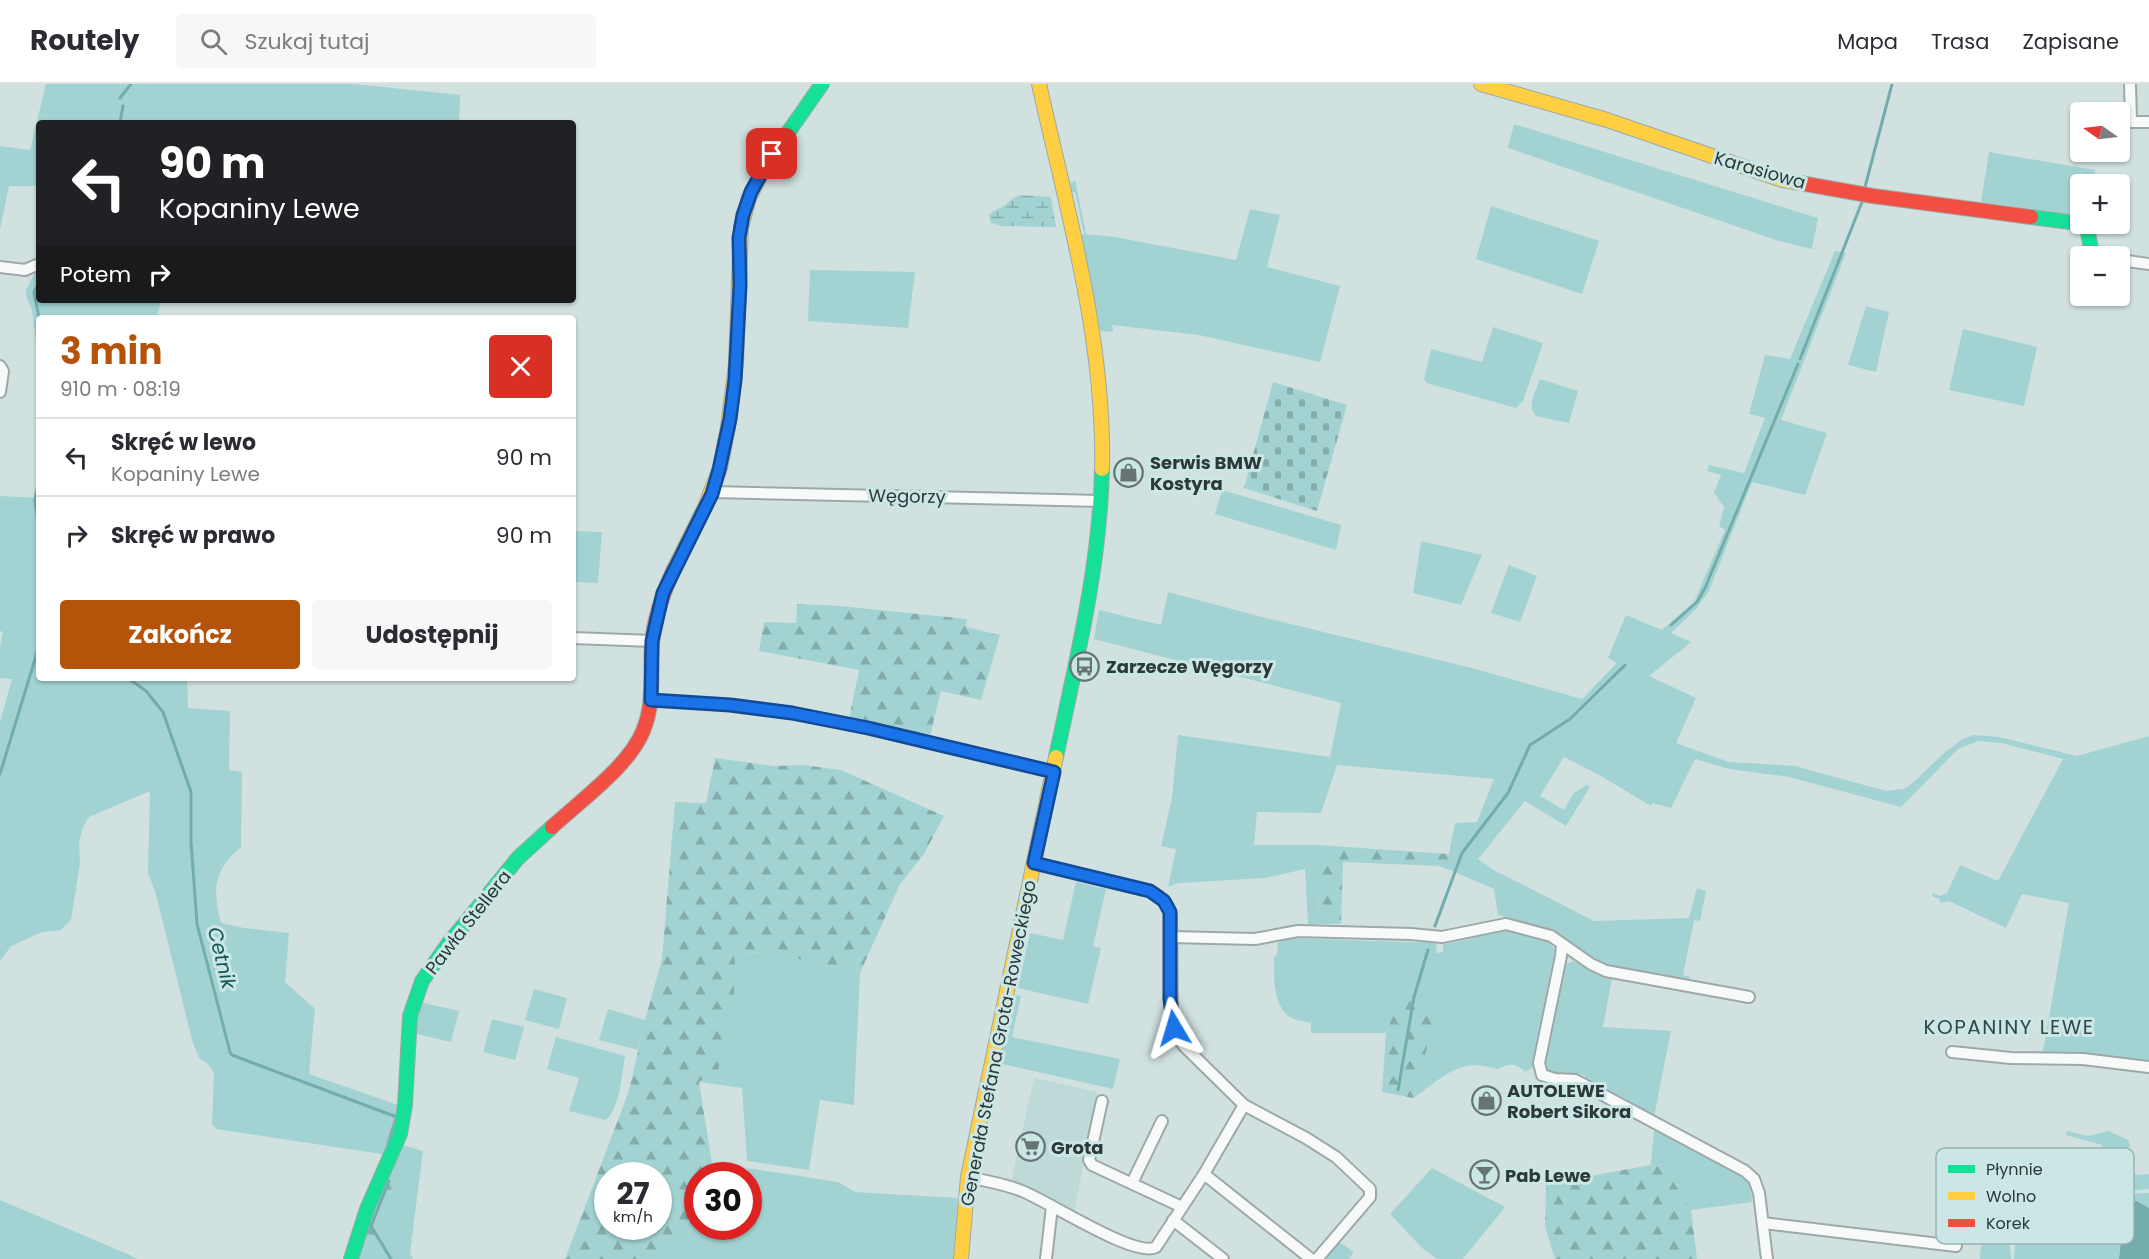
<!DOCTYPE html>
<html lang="pl">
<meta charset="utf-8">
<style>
:root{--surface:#fff;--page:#f7f7f7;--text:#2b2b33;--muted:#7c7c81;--line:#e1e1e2;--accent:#b45309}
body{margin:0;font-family:Poppins,sans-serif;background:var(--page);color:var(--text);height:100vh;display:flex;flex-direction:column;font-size:22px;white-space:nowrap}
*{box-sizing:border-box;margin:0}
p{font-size:20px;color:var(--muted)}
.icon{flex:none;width:33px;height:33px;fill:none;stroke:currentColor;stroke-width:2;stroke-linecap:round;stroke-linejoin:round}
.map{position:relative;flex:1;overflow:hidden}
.sheet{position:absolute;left:36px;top:231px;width:540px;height:366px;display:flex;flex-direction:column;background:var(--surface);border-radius:6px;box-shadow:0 2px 4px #0004}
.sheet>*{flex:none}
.hud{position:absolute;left:36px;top:36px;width:540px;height:183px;border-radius:6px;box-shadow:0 2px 4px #0004;background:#202124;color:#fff;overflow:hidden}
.needle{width:39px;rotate:284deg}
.controls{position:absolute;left:2070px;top:18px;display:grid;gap:12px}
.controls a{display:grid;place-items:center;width:60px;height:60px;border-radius:6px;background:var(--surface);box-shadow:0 2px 4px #0004;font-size:30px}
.speed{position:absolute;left:594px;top:1078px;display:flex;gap:12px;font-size:30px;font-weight:700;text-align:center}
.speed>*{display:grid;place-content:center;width:78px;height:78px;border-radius:50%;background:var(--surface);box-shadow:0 2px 4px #0004;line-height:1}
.speed small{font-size:15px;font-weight:400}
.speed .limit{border:9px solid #d22;background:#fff;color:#111}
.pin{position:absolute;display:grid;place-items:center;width:51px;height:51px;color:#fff;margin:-26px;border-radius:12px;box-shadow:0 3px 9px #0006}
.me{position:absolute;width:66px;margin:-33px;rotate:353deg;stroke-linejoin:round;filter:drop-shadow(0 0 4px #0008)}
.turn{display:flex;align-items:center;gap:21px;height:126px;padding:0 24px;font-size:27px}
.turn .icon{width:78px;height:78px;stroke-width:2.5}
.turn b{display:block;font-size:42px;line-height:51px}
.then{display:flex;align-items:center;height:57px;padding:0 24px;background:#0003;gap:12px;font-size:22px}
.round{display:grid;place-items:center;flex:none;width:63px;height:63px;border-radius:6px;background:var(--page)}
.head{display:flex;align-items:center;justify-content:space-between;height:102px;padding:0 24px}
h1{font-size:36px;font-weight:700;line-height:45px;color:var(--accent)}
.action{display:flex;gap:12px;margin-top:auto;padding:12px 24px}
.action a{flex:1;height:69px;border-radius:6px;background:var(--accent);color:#fff;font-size:24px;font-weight:700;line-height:69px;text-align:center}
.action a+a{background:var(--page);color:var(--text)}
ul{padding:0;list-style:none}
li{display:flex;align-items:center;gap:18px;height:78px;padding:0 24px;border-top:2px solid var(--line)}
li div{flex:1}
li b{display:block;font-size:22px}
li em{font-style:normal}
header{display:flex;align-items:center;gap:36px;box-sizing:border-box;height:84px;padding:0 30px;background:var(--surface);border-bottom:2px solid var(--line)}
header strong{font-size:28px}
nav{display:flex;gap:33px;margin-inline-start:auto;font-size:21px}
.search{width:420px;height:54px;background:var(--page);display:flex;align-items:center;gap:15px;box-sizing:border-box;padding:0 21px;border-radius:6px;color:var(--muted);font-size:22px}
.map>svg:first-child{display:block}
</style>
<header>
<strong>Routely</strong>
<div class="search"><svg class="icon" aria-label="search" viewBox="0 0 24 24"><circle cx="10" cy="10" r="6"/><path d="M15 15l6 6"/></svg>Szukaj tutaj</div>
<nav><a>Mapa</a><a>Trasa</a><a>Zapisane</a></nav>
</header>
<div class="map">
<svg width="2149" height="1175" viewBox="0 0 2149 1175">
<defs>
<pattern id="forest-firs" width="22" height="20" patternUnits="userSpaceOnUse" patternTransform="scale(1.5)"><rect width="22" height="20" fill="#a2d3d2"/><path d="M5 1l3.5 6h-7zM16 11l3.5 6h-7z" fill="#84acab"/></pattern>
<pattern id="wetland-marsh" width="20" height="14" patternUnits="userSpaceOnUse" patternTransform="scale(1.5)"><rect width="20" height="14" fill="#a2d3d2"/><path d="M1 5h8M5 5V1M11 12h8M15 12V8" fill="none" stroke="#84acab"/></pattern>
<pattern id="cemetery-stones" width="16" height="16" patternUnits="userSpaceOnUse" patternTransform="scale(1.5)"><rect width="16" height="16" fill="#a2d3d2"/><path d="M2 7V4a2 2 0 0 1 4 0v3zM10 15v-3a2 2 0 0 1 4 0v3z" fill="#84acab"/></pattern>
</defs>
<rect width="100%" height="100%" fill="#d0e1e0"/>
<!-- built -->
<path fill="#bdd9d8" d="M1034,994l64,14 -24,120 -63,-29z"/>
<!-- green -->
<path fill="#a2d3d2" d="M46,0h308l106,11 -1,28h-204l-22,-2 -1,2h-193v63h-30l-9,43v-83l30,4z
M1514,40l304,94 -6,31 -33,-8 -271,-93z
M1989,68l106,18 -1,14h-14v31l-99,-13z
M1075,96l11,54 29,3 121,23 14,-51 30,6 -13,52 73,19 -20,76 -121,-27 -87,-10 1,7 -12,-1 -2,-4 -19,-91 4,-2 -9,-42h-4l-1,-8z
M1491,122l108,35 -17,53 -106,-35z
M1835,167l11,2 -65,167 46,13 -22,62 -53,-13 -43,109 -13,18 -25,24 20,9 -42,34 47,22 -20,45 53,19 66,4 91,25 18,-2 12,-9 28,-27 19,-14 11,-4 25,2 78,19 72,-20v325l-70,-7 -35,-1 -1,-2 26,-148 -47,-9 -16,34 -57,-27 -8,2 -2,-4 -7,-3 1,-3 7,3 7,-3 13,-28 38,16 65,-122 -61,-16 -24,-2 -20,8 -57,58 -112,-30 -60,-8 -34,-10 -24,49 -18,-5 -2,3 -50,-30 -37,-19 -24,39 24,14 9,-16 13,-9 4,2 -24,39 -41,-25 -47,58 14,10 102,52 95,-3 8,-30 9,3 -6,30 -6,-1 -11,55 7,2 -1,2 -27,-2 -56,-11 -12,-4 -34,-28 -62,-19 -4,-26 -42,-18 -3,-17 6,-31 22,-1 17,-43 -157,-14 -16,48 -64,-1 -3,33h63l2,79 -11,1 -3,-56 -39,9 -88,5 -10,4 8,-38 -15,-3 11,-48 6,-63 152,22 11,-54 -247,-64 5,-29 62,15 7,-33 90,24 210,51 114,32 35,-36 -9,-5 18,-43 36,15 32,-28 31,-72 -6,-4 5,-19 -10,-14 7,-18 -14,-4 2,-6 35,8 21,-55 -16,-4 16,-59 25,4z
M37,185h2v31h122l-4,18h-118v49l-7,-57 -6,-14v-6z
M810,186l105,2 -7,56 -100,-7z
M1866,222l23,6 -13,60 -28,-7z
M1493,243l50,16 -20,58 -7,7 -89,-25 -3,-4 7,-30 51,13z
M1963,245l74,18 -13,59 -75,-16z
M1540,295l38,12 -9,32 -33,-7c-10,-11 0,-25 4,-37z
M1222,406l119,35 -5,25 -121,-36z
M0,412l39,2v180h148l1,30 42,3 -1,59 13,2 -1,75c-27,22 -29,43 -20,76l23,5 45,5 -4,49 30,27 -6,65 92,32 -13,49 -172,-26 -4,-5 2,-52 -7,-9 -8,-5 -7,-18 -37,-149 -7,-18 2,-82 -61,26 -6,10 -4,15 1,22 -9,56 -10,10 -19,2 -31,14 -11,15v-239l12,-43 -12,-1v-31l3,-15 -3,-1z
M573,447l29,1 -4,51 -25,-1z
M1421,457l61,14 -21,50 -48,-12z
M1509,481l28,11 -17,46 -29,-9z
M1076,798l30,7 -13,57 8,2 -13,56 -70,-16 12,-55 33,7z
M1505,846l43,11 7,9 -23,113 3,1 -3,4 -7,4c-10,-10 -16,-8 -28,-3 -39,-13 -55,10 -84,29l21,-74 -34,-26 -14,35h-75v-10c-6,-2 -13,-2 -19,-5 -20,-10 -18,-43 -18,-62l3,-1 1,-12 9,-5 149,5 1,10 6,-1v-8z
M734,868l39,1 87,20 -6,132 -34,-5 -11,70 -62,-9 -5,-73 -43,-6 19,-11c9,-40 21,-78 16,-119z
M1573,877l20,11 19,6 -9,49 68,4 -17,86 -18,-9 -1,-3 -11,-7 -4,1 -35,-19v-4l-5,-2 -3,2 -21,-2 -10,-3 -2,-8 19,-94h2l1,-4z
M534,905l33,9 -8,31 -34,-9z
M1013,911l8,1 -9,41 108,22 -7,30 -115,-26z
M420,918l39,9 -8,31 -39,-9z
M608,925l37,11 -7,30 -39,-10z
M492,935l32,8 -9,33 -32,-8z
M556,953l69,19c-3,18 -5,52 -19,64l-37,-9 10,-33 -32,-9z
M1654,1046l88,46 9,11 1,15 -61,8 -26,-42 -14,-3z
M2067,1047l21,5 21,-5 19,9 2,6 -8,9 -17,-3 -2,3 -3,-1 2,-9 -36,-10z
M400,1060l23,7 -13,102 3,6h-59l23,-9 7,-41 12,-28 -6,-13z
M2061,1072l36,9 3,-8 3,1 -1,2 12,3 -1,2 24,10 12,-1v15l-53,6 -11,-1 -32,-8z
M747,1084l91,14 17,10 103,6 -5,61h-298l2,-9 40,-26 1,3h50l2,-14z
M1432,1084l73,39 -42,52h-26l-15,-11 -32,-34z
M2012,1085c10,2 16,8 24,13 9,6 20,10 30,13 33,9 52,-3 83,-2v66h-135l1,-14 -15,-46 10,-15z
M0,1116l130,55 7,4h-137z
M1997,1118l12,37 2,20h-31c0,-10 2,-16 5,-25 4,-14 -3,-19 12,-32z
M1339,1158l15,10 -5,7h-24z"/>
<!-- forest -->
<path fill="url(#forest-firs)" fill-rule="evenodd" d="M797,520l43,2 127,13 -1,8 34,8 -19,65 -40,-9 -12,49 -80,-21 10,-49 -100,-19 5,-29 32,1z
M715,674l59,8 30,-1 37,5 103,46 -20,38 -24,30 -40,89 -87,-20 -39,-1c5,41 -7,79 -16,119l-19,11 15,94h-16l-1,48 -40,26 -2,9h-90l64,-168 16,-71 17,-61 13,-157 31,1zM608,1092h50v51h-50z
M1317,761l132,9 3,17 -13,-5 -96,-4 -2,62h-22z
M1422,913l12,27 -21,74 -31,-6 4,-59 14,-35z
M1651,1081l14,3 26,42 6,49h-142l-10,-32 1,-43z
M390,1084l6,13 -12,28 -7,42 -22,7z"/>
<!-- wetland -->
<path fill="url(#wetland-marsh)" d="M1020,111l31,2 5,30 -55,-1 -10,-3 -2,-8c4,-5 8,-5 13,-8 8,-5 9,-9 18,-12z"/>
<!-- cemetery -->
<path fill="url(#cemetery-stones)" d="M1273,298l74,23 -30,106 -73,-23z"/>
<!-- water -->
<path fill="#72adac" d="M2136,1117l13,7v51h-30c2,-11 1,-14 2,-24 1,-10 7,-18 8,-28z"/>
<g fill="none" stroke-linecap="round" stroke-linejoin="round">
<!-- stream -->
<path stroke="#72adac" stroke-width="3" d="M120,14l11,-14
M120,39l3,-17
M1865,103l27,-103
M39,199l-5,9 5,26
M1800,275l62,-157
M39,396l-4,19 4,34
M1671,541l26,-23 8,-14 93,-224
M128,594l18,13 17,21 28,80v50l6,82 33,128 2,3 162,61 2,2 -8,26
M0,690l39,-128
M1435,842l27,-73 46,-60 22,-48 40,-26 55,-54
M1398,1006l16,-93 14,-47
M389,1097l-18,45 20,33"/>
<defs>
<path id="street" d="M2130,0l1,38h18
M2120,176l29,4
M0,183l25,3 14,-6
M0,282l3,5 -3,21
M713,408l388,9
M573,554l79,3
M651,616l80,5 61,8 77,15 185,44
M1034,779l116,28c11,5 19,13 21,25l1,106 6,15 6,9 60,59 62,33 30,19 34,32v8l-53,62
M1171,853l84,2 43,-8 113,3 31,3 64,-13 45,12 40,28 15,7 143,26
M1562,860l-1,12 -22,107 3,12 13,4 20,1 170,91 9,8 5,14 8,66
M1952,968l59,6 72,1 66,8
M1102,1017l-13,59 3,5 90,42
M1204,1090l107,85
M968,1093c18,4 37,7 54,14 24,9 114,68 134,56l48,-73 40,-69
M1132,1099l30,-62
M1173,1136l50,39
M1763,1139l193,23
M1046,1175l6,-53"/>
<path id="fast" d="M766,80l56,-80
M2031,133l47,6 9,4 4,22 8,7
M1056,673c20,-95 44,-190 46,-288
M351,1175l16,-50 33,-75 5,-29 5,-89 12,-35 26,-37 70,-86 34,-31"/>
<path id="slow" d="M1039,0c28,126 66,255 63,385
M1481,0l126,36 175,60 18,3
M674,485l31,-62 15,-39 8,-41 8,-63 5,-137 8,-29 17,-34
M961,1175l7,-82 88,-420"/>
<path id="jam" d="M1800,99l73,13 158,21
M552,743c28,-26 77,-61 91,-96 12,-28 7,-58 9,-87 2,-27 11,-51 22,-75"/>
</defs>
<!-- street casing -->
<use href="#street" stroke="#9da9a9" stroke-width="14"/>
<!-- fast casing -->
<use href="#fast" stroke="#9da9a9" stroke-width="16"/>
<!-- slow casing -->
<use href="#slow" stroke="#9da9a9" stroke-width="16"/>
<!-- jam casing -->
<use href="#jam" stroke="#9da9a9" stroke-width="16"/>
<!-- street -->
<use href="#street" stroke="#f8fafa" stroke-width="10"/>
<!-- fast -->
<use href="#fast" stroke="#16e098" stroke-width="14"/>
<!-- slow -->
<use href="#slow" stroke="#ffcf43" stroke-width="14"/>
<!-- jam -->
<use href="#jam" stroke="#f24e42" stroke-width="14"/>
</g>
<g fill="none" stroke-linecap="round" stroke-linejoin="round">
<defs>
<path id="route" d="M772,70l-21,38 -8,23 -4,23 1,47 -5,95 -5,39 -11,51 -7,24 -49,99 -11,48 -1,59 79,5 62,8 76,15 186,44 -20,91 116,28 14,10 6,11v87l4,29"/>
</defs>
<!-- route casing -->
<use href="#route" stroke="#114b97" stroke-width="15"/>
<!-- route -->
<use href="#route" stroke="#1a73e8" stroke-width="10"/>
</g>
<!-- icons -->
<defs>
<symbol id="shop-ring" viewBox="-11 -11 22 22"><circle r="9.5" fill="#cae7e6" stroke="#667473" stroke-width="1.5"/><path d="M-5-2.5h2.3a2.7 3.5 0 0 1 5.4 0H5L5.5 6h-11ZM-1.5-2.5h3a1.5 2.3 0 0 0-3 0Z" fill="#667473"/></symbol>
<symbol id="bus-ring" viewBox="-11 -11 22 22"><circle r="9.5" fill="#cae7e6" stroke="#667473" stroke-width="1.5"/><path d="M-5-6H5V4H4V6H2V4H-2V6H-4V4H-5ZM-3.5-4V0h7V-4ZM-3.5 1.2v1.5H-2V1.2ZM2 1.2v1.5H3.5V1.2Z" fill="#667473"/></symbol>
<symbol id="supermarket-ring" viewBox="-11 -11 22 22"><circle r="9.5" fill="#cae7e6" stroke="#667473" stroke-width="1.5"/><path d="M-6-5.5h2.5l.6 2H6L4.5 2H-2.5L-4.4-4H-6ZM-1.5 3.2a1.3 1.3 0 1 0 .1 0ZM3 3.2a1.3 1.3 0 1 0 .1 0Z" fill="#667473"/></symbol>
<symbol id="bar-ring" viewBox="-11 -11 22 22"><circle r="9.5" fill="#cae7e6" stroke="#667473" stroke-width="1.5"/><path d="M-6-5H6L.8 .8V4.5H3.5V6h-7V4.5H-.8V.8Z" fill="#667473"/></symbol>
</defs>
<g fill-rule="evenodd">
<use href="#shop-ring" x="1112" y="372" width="33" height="33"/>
<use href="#bus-ring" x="1068" y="566" width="33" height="33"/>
<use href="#shop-ring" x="1470" y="1000" width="33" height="33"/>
<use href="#supermarket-ring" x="1014" y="1046" width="33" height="33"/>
<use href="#bar-ring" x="1468" y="1074" width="33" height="33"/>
</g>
<g text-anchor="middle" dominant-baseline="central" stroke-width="6" stroke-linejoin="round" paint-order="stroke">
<!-- street labels -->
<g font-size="18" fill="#2d3939" stroke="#cae7e6">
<text transform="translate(1760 86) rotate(16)">Karasiowa</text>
<text transform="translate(907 412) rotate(1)">Węgorzy</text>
<text transform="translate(468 838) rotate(-52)">Pawła Stellera</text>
<text transform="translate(998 959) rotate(-79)">Generała Stefana Grota-Roweckiego</text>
</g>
<!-- poi labels -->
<g font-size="18" font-weight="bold" fill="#2d3939" stroke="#cae7e6" text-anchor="start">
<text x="1150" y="378">Serwis BMW<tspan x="1150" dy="21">Kostyra</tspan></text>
<text x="1106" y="582">Zarzecze Węgorzy</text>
<text x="1507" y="1006">AUTOLEWE<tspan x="1507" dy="21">Robert Sikora</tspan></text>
<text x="1051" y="1063">Grota</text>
<text x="1505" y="1091">Pab Lewe</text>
</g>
<!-- water labels -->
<g font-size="20" font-style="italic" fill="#135656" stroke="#cae7e6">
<text transform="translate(222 874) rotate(76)">Cetnik</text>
</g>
<!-- neighbourhood labels -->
<g font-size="20" letter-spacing="1.5" fill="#304848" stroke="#cae7e6">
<text x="2009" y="943">KOPANINY LEWE</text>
</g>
</g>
<!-- legend -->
<rect x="1936" y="1064" width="198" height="96" rx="9" fill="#cae7e6" stroke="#9bb3b2" stroke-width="1.5"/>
<rect x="1948" y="1081" width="27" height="8" fill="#16e098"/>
<rect x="1948" y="1108" width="27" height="8" fill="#ffcf43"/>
<rect x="1948" y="1135" width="27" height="8" fill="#f24e42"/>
<g font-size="16" fill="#2d3939">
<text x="1986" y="1091">Płynnie</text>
<text x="1986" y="1118">Wolno</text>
<text x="1986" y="1145">Korek</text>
</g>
</svg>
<div class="controls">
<a><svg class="needle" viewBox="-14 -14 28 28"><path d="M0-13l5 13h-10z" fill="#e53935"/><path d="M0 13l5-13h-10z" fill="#7c7c81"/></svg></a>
<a>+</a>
<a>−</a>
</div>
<div class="speed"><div>27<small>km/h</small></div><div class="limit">30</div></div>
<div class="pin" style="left:772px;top:70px;background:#d93025"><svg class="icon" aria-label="arrive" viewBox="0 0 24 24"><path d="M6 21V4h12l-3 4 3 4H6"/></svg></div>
<svg class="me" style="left:1174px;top:944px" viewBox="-20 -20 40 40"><path d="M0-17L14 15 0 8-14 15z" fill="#1a73e8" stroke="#fff" stroke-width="4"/></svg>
<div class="hud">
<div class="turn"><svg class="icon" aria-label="left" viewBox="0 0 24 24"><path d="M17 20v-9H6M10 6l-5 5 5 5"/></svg><div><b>90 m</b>Kopaniny Lewe</div></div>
<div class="then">Potem<svg class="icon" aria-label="right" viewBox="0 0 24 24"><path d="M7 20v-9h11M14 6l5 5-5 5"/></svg></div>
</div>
<section class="sheet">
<div class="head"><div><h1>3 min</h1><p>910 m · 08:19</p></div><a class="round" style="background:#d93025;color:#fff"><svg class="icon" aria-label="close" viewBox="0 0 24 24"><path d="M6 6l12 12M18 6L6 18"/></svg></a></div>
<ul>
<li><svg class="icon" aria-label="left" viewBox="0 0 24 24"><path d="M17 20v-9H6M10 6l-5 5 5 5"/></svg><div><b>Skręć w lewo</b><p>Kopaniny Lewe</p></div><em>90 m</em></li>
<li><svg class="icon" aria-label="right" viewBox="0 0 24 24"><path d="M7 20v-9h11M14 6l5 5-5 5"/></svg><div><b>Skręć w prawo</b></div><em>90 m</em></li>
</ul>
<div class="action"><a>Zakończ</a><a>Udostępnij</a></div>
</section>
</div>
